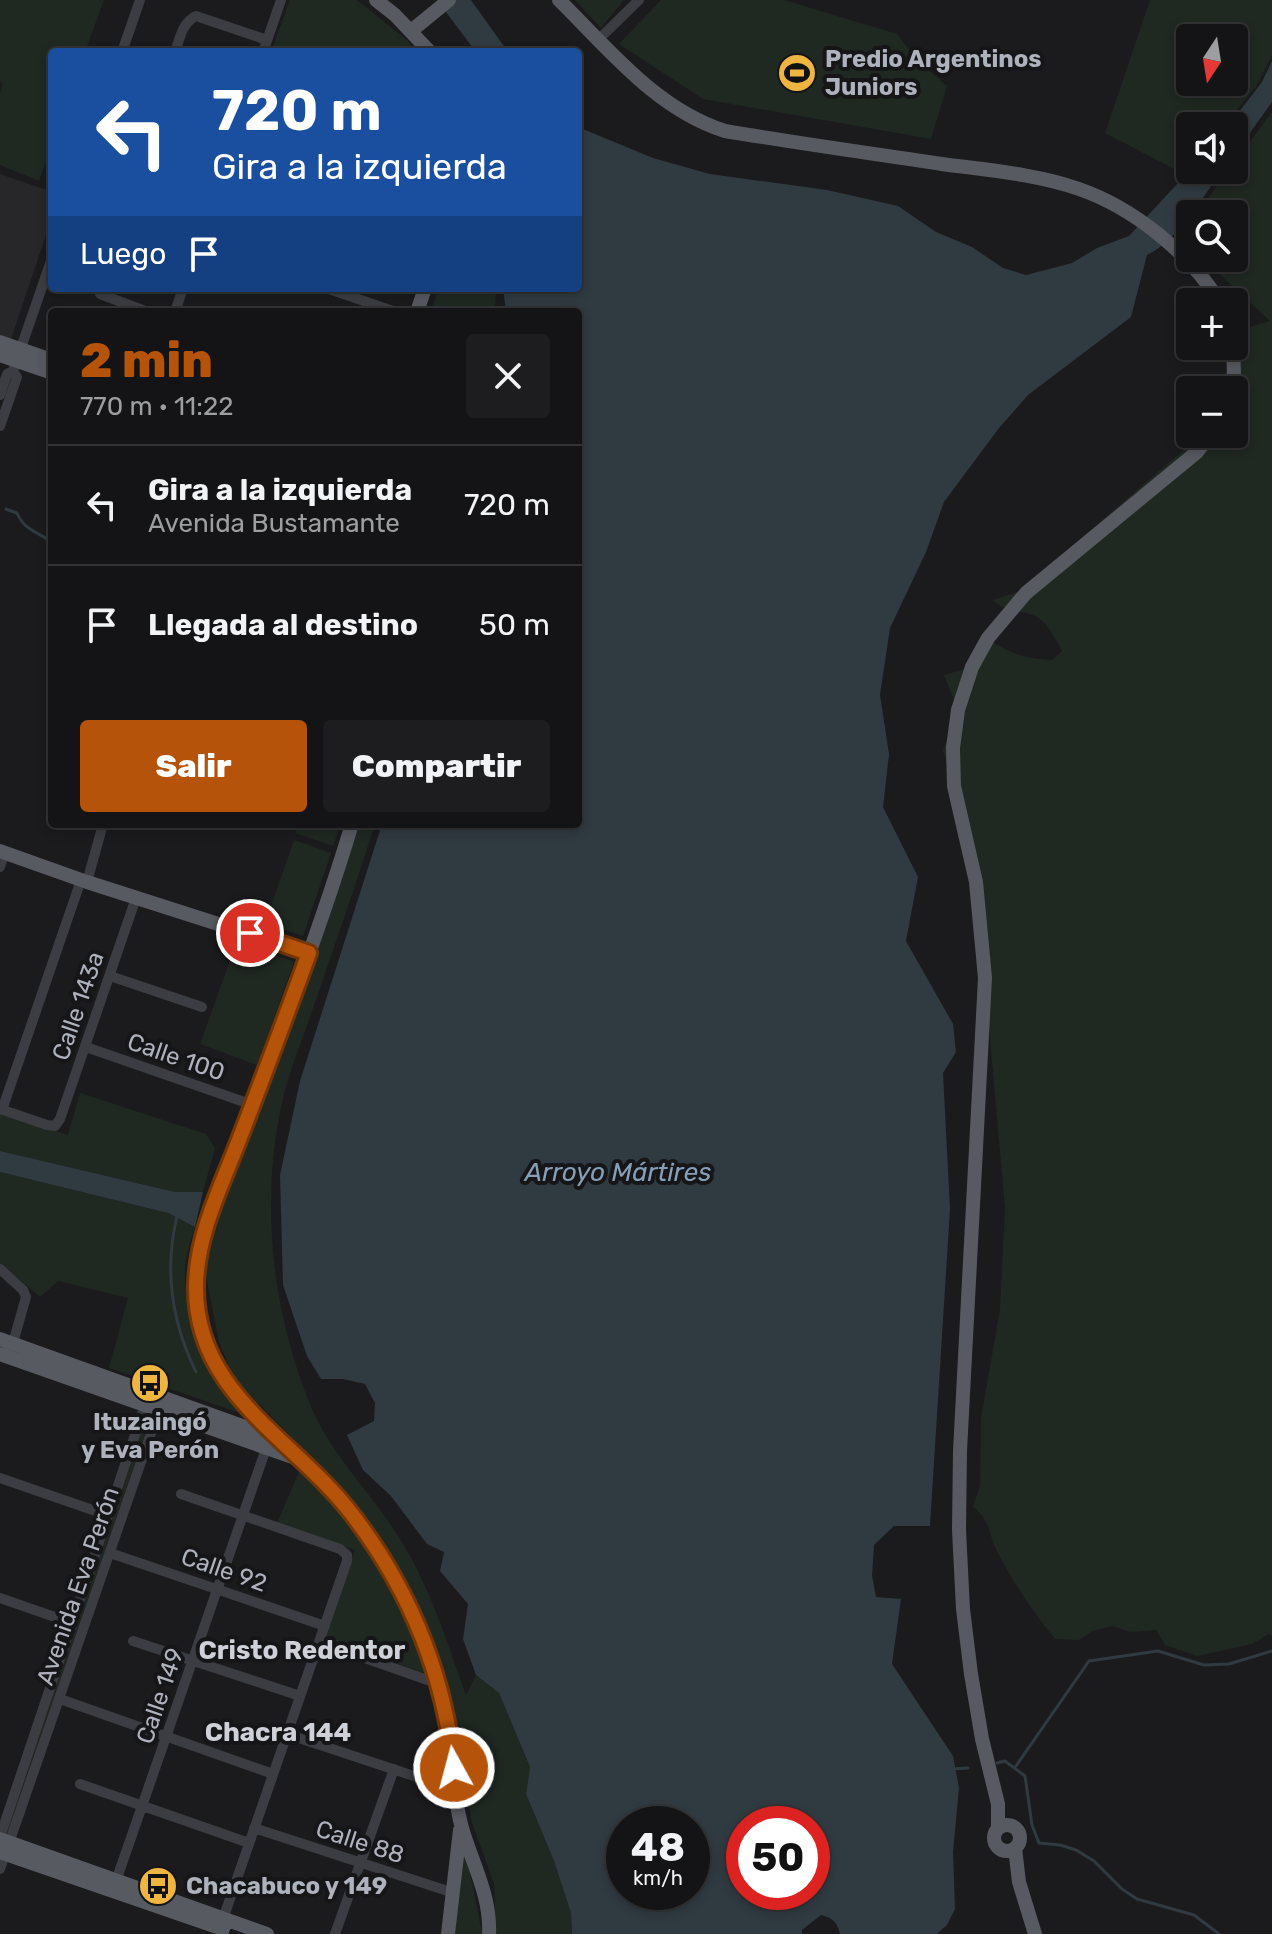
<!DOCTYPE html>
<html lang="es">
<meta charset="utf-8">
<style>
:root{--surface:#141416;--page:#1d1d1f;--text:#f1f3f6;--muted:#9d9ea1;--line:#333335;--accent:#b45309}
body{margin:0;font-family:Rubik,sans-serif;background:var(--page);color:var(--text);height:100vh;display:flex;flex-direction:column;font-size:30px;white-space:nowrap}
*{box-sizing:border-box;margin:0}
p{font-size:26px;color:var(--muted)}
.icon{flex:none;width:44px;height:44px;fill:none;stroke:currentColor;stroke-width:2;stroke-linecap:round;stroke-linejoin:round}
.map{position:relative;flex:1;overflow:hidden}
.side{position:absolute;left:48px;top:308px;width:534px;height:520px;display:flex;flex-direction:column;background:var(--surface);border-radius:8px;box-shadow:0 4px 12px #0003,0 0 0 2px var(--line)}
.side>*{flex:none}
.guide{position:absolute;left:48px;top:48px;width:534px;height:244px;border-radius:8px;box-shadow:0 4px 12px #0003,0 0 0 2px var(--line);background:#1a4fa0;color:#fff;overflow:hidden}
.needle{width:52px;rotate:192deg}
.controls{position:absolute;left:1176px;top:24px;display:grid;gap:16px}
.controls a{display:grid;place-items:center;width:72px;height:72px;border-radius:8px;background:var(--surface);box-shadow:0 4px 12px #0003,0 0 0 2px var(--line);font-size:40px}
.speed{position:absolute;left:606px;top:1806px;display:flex;gap:16px;font-size:40px;font-weight:700;text-align:center}
.speed>*{display:grid;place-content:center;width:104px;height:104px;border-radius:50%;background:var(--surface);box-shadow:0 4px 12px #0003,0 0 0 2px var(--line);line-height:1}
.speed small{font-size:20px;font-weight:400}
.speed .limit{border:12px solid #d22;background:#fff;color:#111}
.pin{position:absolute;display:grid;place-items:center;width:68px;height:68px;color:#fff;margin:-34px;border:4px solid #fff;border-radius:50%;box-shadow:0 2px 8px #0007}
.me{position:absolute;width:88px;margin:-44px;rotate:353deg;stroke-linejoin:round;filter:drop-shadow(0 0 6px #0008)}
.turn{display:flex;align-items:center;gap:28px;height:168px;padding:0 32px;font-size:36px}
.turn .icon{width:104px;height:104px;stroke-width:2.5}
.turn b{display:block;font-size:56px;line-height:68px}
.then{display:flex;align-items:center;height:76px;padding:0 32px;background:#0003;gap:16px;font-size:30px}
.round{display:grid;place-items:center;flex:none;width:84px;height:84px;border-radius:8px;background:var(--page)}
.summary{display:flex;align-items:center;justify-content:space-between;height:136px;padding:0 32px}
h1{font-size:48px;font-weight:800;line-height:60px;color:var(--accent)}
.primary-button{display:flex;gap:16px;margin-top:auto;padding:16px 32px}
.primary-button a{flex:1;height:92px;border-radius:8px;background:var(--accent);color:#fff;font-size:32px;font-weight:800;line-height:92px;text-align:center}
.primary-button a+a{background:var(--page);color:var(--text)}
ul{padding:0;list-style:none}
li{display:flex;align-items:center;gap:24px;height:120px;padding:0 32px;border-top:2px solid var(--line)}
li div{flex:1}
li b{display:block;font-size:30px}
li em{font-style:normal}
.map>svg:first-child{display:block}
</style>
<div class="map">
<svg width="1272" height="1934" viewBox="0 0 1272 1934">
<rect width="100%" height="100%" fill="#1b1b1d"/>
<!-- built -->
<path fill="#27272a" d="M0,174l52,18v25l-41,122 -11,-4z"/>
<!-- green -->
<path fill="#202822" fill-rule="evenodd" d="M0,0h104l-19,52h-33v93l-13,36 -39,-16v-72l3,-9 -3,-3z
M290,0h67l51,41 7,11h-144z
M575,0h49l-23,28z
M661,0h123l113,34 20,26 30,26 -16,53 -228,-40 -84,-55z
M1150,0h122v55l-16,32 -33,39h-33v40l-6,8 -79,-41zM1190,38h44v44h-44z
M1272,112v1524l-3,-2 -17,10 -55,12 -32,-11 -9,-15 -26,2 -18,-6 -20,5 -13,9 -24,-1c-22,-27 -40,-54 -56,-84 -13,-23 -4,-28 -26,-49l7,-20 1,-67 19,-110 5,-101 -29,-326 -15,-33 -12,-52 5,-11 -11,-36 15,-40 -14,-35 28,-8 16,-29c19,16 41,21 64,22l10,-9c-6,-11 -15,-30 -27,-35 -16,-7 -30,-4 -42,-16l27,-9 182,-157h32v-44h-13l16,-59 33,-10 -68,-63h32v-44h-38l33,-44h5v-7z
M439,288h57l-1,24h-65z
M298,824h43l-8,22 -38,-13z
M359,824h16c-20,64 -42,126 -64,190 -9,26 -20,53 -27,80 -25,104 -13,217 28,315 21,48 61,86 88,130 30,47 47,104 66,156l10,-20 23,18 31,74 -4,27 28,67 17,52 1,21h-76l-2,-50 -22,-61 -21,-122 -50,-123 -31,-55 -36,-43 -100,-101 -15,-37 -12,-61v-22l9,-34 97,-261z
M294,840l37,13 -28,83 -38,-13z
M237,941l57,21 -37,103 -57,-21z
M80,1093l126,41 9,14 -12,44h-28l-175,-41v-39l68,23z
M0,1172l168,41 27,14c-4,13 -10,29 -10,43 -1,55 27,99 55,143l-131,-45 19,-70 -70,-17 -18,16 -40,-34z
M148,1409l5,2 -145,420 -4,-2z
M301,1467c17,18 36,36 52,55 36,44 57,99 74,152l-104,-36 32,-88 -78,-27z
M463,1838l18,90 1,6h-30z"/>
<!-- water -->
<path fill="#303a41" fill-rule="evenodd" d="M437,0h34l37,52h-32z
M1272,61v41l-38,53v-29h-6l34,-44z
M578,127l75,31 57,16 117,16 71,16 38,26 36,15 31,21 23,7 46,-12 25,-15 32,-12 61,-66h33c-22,28 -43,69 -76,85l-16,62 -103,78 -29,33 -55,74 -18,50 -36,76 -10,67 9,59 -6,53 35,70 -12,64 47,83 3,28 -13,21 7,136 -20,317h-36l-20,19 -2,31 4,21 25,2 -9,65 61,92 6,32 -6,64 2,57 -8,16 -10,9h-97c-3,-12 -7,-16 -19,-19l-19,15v4h-230l-1,-21 -17,-52 -28,-67 4,-27 -31,-74 -23,-18 -13,-36 5,-35 -28,-33 4,-19 -17,-8 -36,-48 -28,-26 -16,-35 27,-14 1,-18 -10,-19 -22,-5h-22l-14,-23 -24,-71 -3,-110 20,-94 82,-257h196v-512h-72l-3,-24h75zM624,1824h68v68h-68zM744,1824h68v68h-68z
M0,1151l175,41h28l-8,35 -27,-14 -168,-41z"/>
<g fill="none" stroke-linecap="round" stroke-linejoin="round">
<!-- stream -->
<path stroke="#303a41" stroke-width="3" d="M6,509l11,4c7,17 21,19 35,29
M177,1216c-13,54 -5,107 19,156
M997,1763l8,-2 20,15 7,49 7,18 21,2 16,5 18,11 28,28 15,10 57,16 25,19
M1016,1766l73,-105 69,-10 46,14 25,-1 43,-13
M951,1769l17,-1"/>
<!-- minor -->
<path stroke="#3c3d42" stroke-width="10" d="M599,39l40,-39
M122,52l18,-52
M175,52c5,-14 7,-29 21,-36l71,24
M263,52l18,-52
M99,288l1,6 48,18
M326,288l70,24
M175,312l8,-24
M0,395l7,-21 6,-3 39,-113
M0,426l17,-49 -4,-6
M0,867l5,-15
M87,882l16,-58
M110,976l92,31
M86,1047l167,58
M0,1109l47,16 8,1 5,-7 76,-221
M2,1110l79,-230
M0,1269l23,21 3,7 -13,46 -5,5
M0,1478l107,37
M181,1494l159,55 7,6v6l-124,358
M110,1553l215,73
M0,1598l72,25
M133,1641l167,55
M319,1642l120,42
M60,1699l213,75
M287,1734l169,56
M80,1784l169,59
M254,1828l200,65
M0,1837l145,-432 5,-4
M0,1869l159,-459 -1,-6
M116,1881l152,-438
M335,1934l59,-165"/>
<!-- major -->
<path stroke="#585a61" stroke-width="14" d="M376,0l19,15 35,37
M559,0c50,49 97,109 166,131 72,12 144,22 217,33 44,6 95,10 137,25 55,19 110,64 141,113
M411,31l38,-31
M417,312l8,-24
M0,342l52,18
M0,355l52,18
M1231,390l3,-15 -1,-29
M352,824c-29,96 -64,190 -101,284 -20,52 -58,125 -55,181 6,115 96,144 156,225 45,60 83,129 96,204 6,36 4,75 14,110 10,35 29,68 27,106
M0,851l87,31 222,71
M0,1339l270,97
M0,1354l298,105
M994 1838a13 13 0 1 1 26 0a13 13 0 1 1-26 0Z
M998,1827v-23l-16,-65 -11,-65 -8,-65 -4,-79 1,-79 25,-473 -9,-96 -22,-96 -1,-38 5,-38 14,-43 16,-29 38,-45 171,-141 14,-18
M0,1839l267,95
M1015,1848l4,34 16,52
M0,1852l223,77
M448,1934l12,-104"/>
</g>
<g fill="none" stroke-linecap="round" stroke-linejoin="round">
<defs>
<path id="route" d="M250,933l59,20c-23,63 -46,125 -70,187 -18,47 -42,94 -43,145 -2,108 97,153 155,228 58,75 93,160 103,255"/>
</defs>
<!-- route casing -->
<use href="#route" stroke="#753606" stroke-width="20"/>
<!-- route -->
<use href="#route" stroke="#b45309" stroke-width="14"/>
</g>
<!-- icons -->
<defs>
<symbol id="stadium-disc" viewBox="-11 -11 22 22"><circle r="9.5" fill="#efb541" stroke="#161618"/><path d="M0-5a6.5 5 0 1 0 0 10a6.5 5 0 1 0 0-10ZM-3.5-1.8h7v3.6h-7Z" fill="#111"/></symbol>
<symbol id="bus-disc" viewBox="-11 -11 22 22"><circle r="9.5" fill="#efb541" stroke="#161618"/><path d="M-5-6H5V4H4V6H2V4H-2V6H-4V4H-5ZM-3.5-4V0h7V-4ZM-3.5 1.2v1.5H-2V1.2ZM2 1.2v1.5H3.5V1.2Z" fill="#111"/></symbol>
</defs>
<g fill-rule="evenodd">
<use href="#stadium-disc" x="775" y="51" width="44" height="44"/>
<use href="#bus-disc" x="128" y="1361" width="44" height="44"/>
<use href="#bus-disc" x="136" y="1864" width="44" height="44"/>
</g>
<g text-anchor="middle" dominant-baseline="central" stroke-width="8" stroke-linejoin="round" paint-order="stroke">
<!-- poi labels -->
<g font-size="24" font-weight="bold" fill="#aeb2bc" stroke="#161618" text-anchor="start">
<text x="825" y="59">Predio Argentinos<tspan x="825" dy="28">Juniors</tspan></text>
<text x="150" y="1422" text-anchor="middle">Ituzaingó<tspan x="150" dy="28">y Eva Perón</tspan></text>
<text x="186" y="1886">Chacabuco y 149</text>
</g>
<!-- street labels -->
<g font-size="24" fill="#aeb2bc" stroke="#161618">
<text transform="translate(78 1006) rotate(-71)">Calle 143a</text>
<text transform="translate(176 1057) rotate(19)">Calle 100</text>
<text transform="translate(224 1570) rotate(19)">Calle 92</text>
<text transform="translate(78 1586) rotate(-71)">Avenida Eva Perón</text>
<text transform="translate(160 1696) rotate(-71)">Calle 149</text>
<text transform="translate(360 1842) rotate(18)">Calle 88</text>
</g>
<!-- water labels -->
<g font-size="26" font-style="italic" fill="#869fb6" stroke="#161618">
<text x="618" y="1172">Arroyo Mártires</text>
</g>
<!-- neighbourhood labels -->
<g font-size="26" font-weight="bold" fill="#cfd1d8" stroke="#161618">
<text x="302" y="1650">Cristo Redentor</text>
<text x="278" y="1732">Chacra 144</text>
</g>
</g>
</svg>
<div class="controls">
<a><svg class="needle" viewBox="-14 -14 28 28"><path d="M0-13l5 13h-10z" fill="#e53935"/><path d="M0 13l5-13h-10z" fill="#9d9ea1"/></svg></a>
<a><svg class="icon" aria-label="sound" viewBox="0 0 24 24"><path d="M4 9h4l5-4v14l-5-4H4zM17 9q2 3 0 6"/></svg></a>
<a><svg class="icon" aria-label="search" viewBox="0 0 24 24"><circle cx="10" cy="10" r="6"/><path d="M15 15l6 6"/></svg></a>
<a>+</a>
<a>−</a>
</div>
<div class="speed"><div>48<small>km/h</small></div><div class="limit">50</div></div>
<div class="pin" style="left:250px;top:933px;background:#d93025"><svg class="icon" aria-label="arrive" viewBox="0 0 24 24"><path d="M6 21V4h12l-3 4 3 4H6"/></svg></div>
<svg class="me" style="left:454px;top:1768px" viewBox="-20 -20 40 40"><circle r="17" fill="#b45309" stroke="#fff" stroke-width="3"/><path d="M0-11L8 9 0 5-8 9z" fill="#fff"/></svg>
<div class="guide">
<div class="turn"><svg class="icon" aria-label="left" viewBox="0 0 24 24"><path d="M17 20v-9H6M10 6l-5 5 5 5"/></svg><div><b>720 m</b>Gira a la izquierda</div></div>
<div class="then">Luego<svg class="icon" aria-label="arrive" viewBox="0 0 24 24"><path d="M6 21V4h12l-3 4 3 4H6"/></svg></div>
</div>
<section class="side">
<div class="summary"><div><h1>2 min</h1><p>770 m · 11:22</p></div><a class="round"><svg class="icon" aria-label="close" viewBox="0 0 24 24"><path d="M6 6l12 12M18 6L6 18"/></svg></a></div>
<ul>
<li><svg class="icon" aria-label="left" viewBox="0 0 24 24"><path d="M17 20v-9H6M10 6l-5 5 5 5"/></svg><div><b>Gira a la izquierda</b><p>Avenida Bustamante</p></div><em>720 m</em></li>
<li><svg class="icon" aria-label="arrive" viewBox="0 0 24 24"><path d="M6 21V4h12l-3 4 3 4H6"/></svg><div><b>Llegada al destino</b></div><em>50 m</em></li>
</ul>
<div class="primary-button"><a>Salir</a><a>Compartir</a></div>
</section>
</div>
